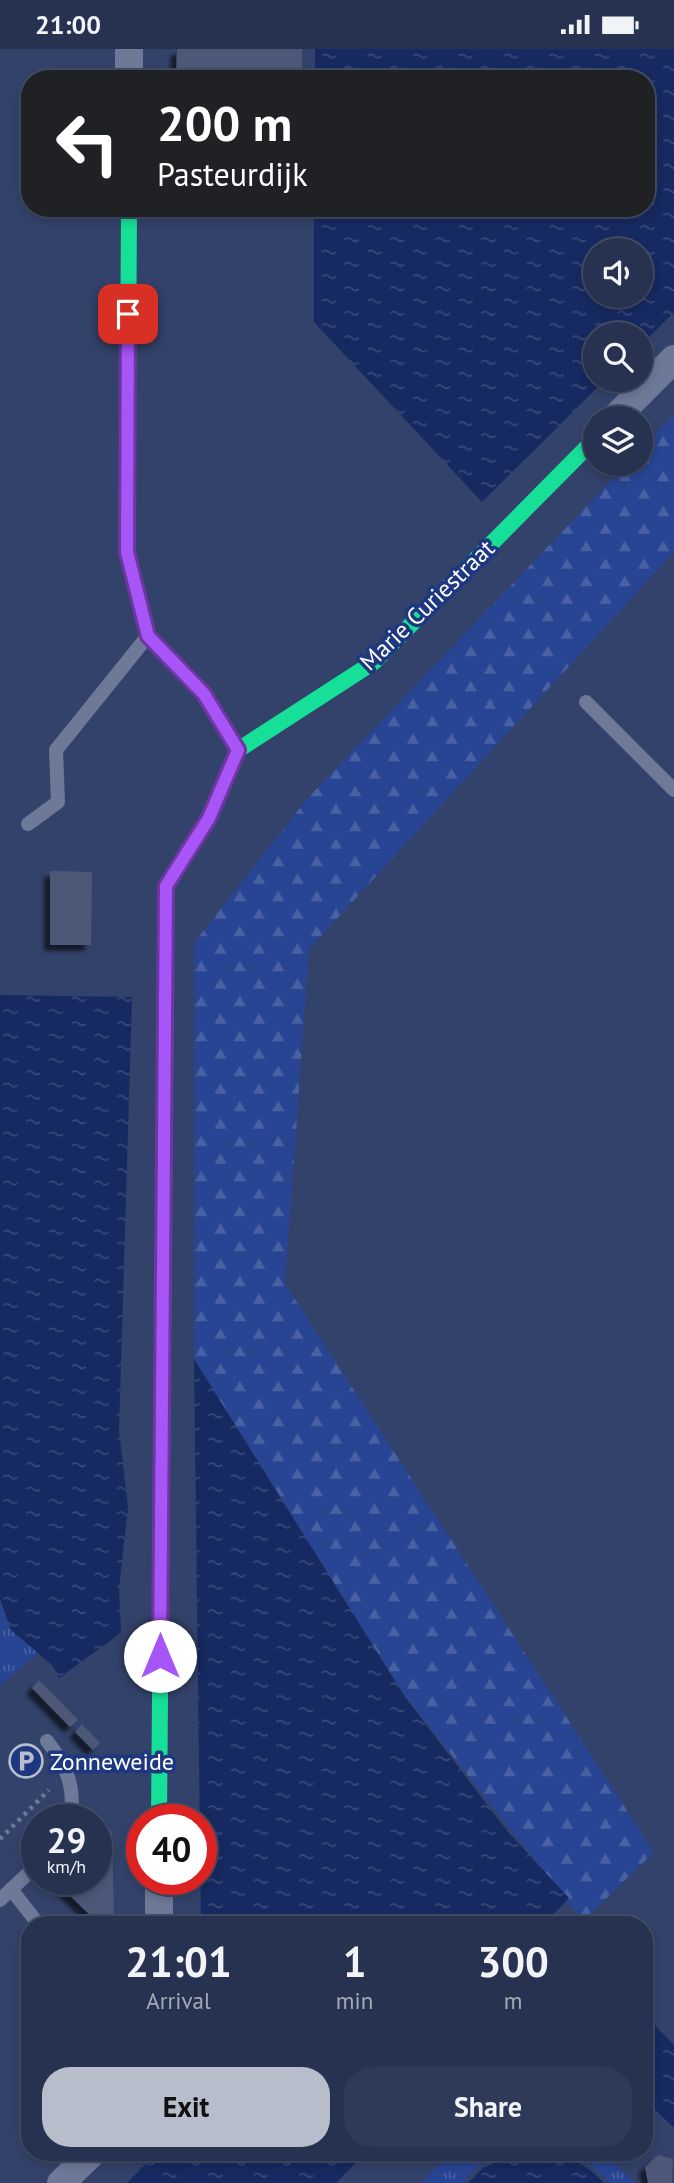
<!DOCTYPE html>
<style>
:root{--surface:#263250;--page:#2e3a57;--text:#f1f3f6;--muted:#a4aab7;--line:#424d67;--accent:#b8bdcb}
body{margin:0;font-family:"PT Sans",sans-serif;background:var(--page);color:var(--text);height:100vh;display:flex;flex-direction:column;font-size:26px;white-space:nowrap}
*{box-sizing:border-box;margin:0}
p{font-size:23px;color:var(--muted)}
.icon{flex:none;width:38px;height:38px;fill:none;stroke:currentColor;stroke-width:2;stroke-linecap:round;stroke-linejoin:round}
.map{position:relative;flex:1;overflow:hidden}
.details{position:absolute;left:21px;top:1867px;width:632px;height:245px;display:flex;flex-direction:column;background:var(--surface);border-radius:28px;box-shadow:0 4px 10px #0003,0 0 0 2px var(--line)}
.details>*{flex:none}
.top-card{position:absolute;left:21px;top:21px;width:634px;height:147px;border-radius:28px;box-shadow:0 4px 10px #0003,0 0 0 2px var(--line);background:#202124;color:#fff;overflow:hidden}
.tools{position:absolute;left:583px;top:189px;display:grid;gap:14px}
.tools a{display:grid;place-items:center;width:70px;height:70px;border-radius:50%;background:var(--surface);box-shadow:0 4px 10px #0003,0 0 0 2px var(--line);font-size:35px}
.speed{position:absolute;left:21px;top:1755px;display:flex;gap:14px;font-size:35px;font-weight:700;text-align:center}
.speed>*{display:grid;place-content:center;width:91px;height:91px;border-radius:50%;background:var(--surface);box-shadow:0 4px 10px #0003,0 0 0 2px var(--line);line-height:1}
.speed small{font-size:18px;font-weight:400}
.speed .limit{border:10px solid #d22;background:#fff;color:#111}
.pin{position:absolute;display:grid;place-items:center;width:60px;height:60px;color:#fff;margin:-30px;border-radius:14px;box-shadow:0 4px 10px #0006}
.me{position:absolute;width:77px;margin:-38px;rotate:0deg;stroke-linejoin:round;filter:drop-shadow(0 0 5px #0008)}
.turn{display:flex;align-items:center;gap:24px;height:147px;padding:0 21px;font-size:32px}
.turn .icon{width:91px;height:91px;stroke-width:2.5}
.turn b{display:block;font-size:49px;line-height:60px}
.eta{display:flex;justify-content:space-evenly;align-items:center;height:119px;text-align:center}
.eta b{font-size:42px;font-weight:600;line-height:49px}
.button{display:flex;gap:14px;margin-top:auto;padding:14px 21px}
.button a{flex:1;height:80px;border-radius:28px;background:var(--accent);color:#111;font-size:28px;font-weight:600;line-height:80px;text-align:center}
.button a+a{background:var(--page);color:var(--text)}
.status{display:flex;justify-content:space-between;align-items:center;height:49px;padding:0 35px;background:var(--surface);direction:ltr}
.status svg{height:19px;fill:currentColor}
.map>svg:first-child{display:block}
</style>
<div class="status"><b>21:00</b><svg viewBox="0 0 49 12"><path d="M0 12V9h3v3zM5 12V6h3v6zM10 12V3h3v9zM15 12V0h3v12zM26 1h20v11H26zM47 4h2v5h-2z"/></svg></div>
<div class="map">
<svg width="674" height="2134" viewBox="0 0 674 2134">
<defs>
<pattern id="grass-tufts" width="24" height="20" patternUnits="userSpaceOnUse" patternTransform="scale(1.75)"><rect width="24" height="20" fill="#284593"/><path d="M3 7l-1-3M5 7V3M7 7l1-3M15 17l-1-3M17 17v-4M19 17l1-3" fill="none" stroke="#4861a3"/></pattern>
<pattern id="forest-firs" width="22" height="20" patternUnits="userSpaceOnUse" patternTransform="scale(1.75)"><rect width="22" height="20" fill="#284593"/><path d="M5 1l3.5 6h-7zM16 11l3.5 6h-7z" fill="#4861a3"/></pattern>
<pattern id="water-ripples" width="26" height="14" patternUnits="userSpaceOnUse" patternTransform="scale(1.75)"><rect width="26" height="14" fill="#162960"/><path d="M2 4q2-2 4 0t4 0M15 11q2-2 4 0t4 0" fill="none" stroke="#394978"/></pattern>
<filter id="shadow"><feDropShadow dx="-6" dy="6" stdDeviation="2" flood-color="#0009"/></filter>
</defs>
<rect width="100%" height="100%" fill="#33426a"/>
<!-- grass -->
<path fill="url(#grass-tufts)" d="M0,1553l11,28 28,23 -39,32z
M451,2104h50l-22,12 -17,18h-41z
M565,2104h39l31,30h-24l-29,-25z"/>
<!-- forest -->
<path fill="url(#forest-firs)" d="M674,365v138l-365,397 -24,335 369,568 -71,69 -178,-225 -211,-337v-416l113,-144 320,-335h13l1,-15z"/>
<!-- water -->
<path fill="url(#water-ripples)" fill-rule="evenodd" d="M315,0h359v263l-33,33 -1,-11h-45v46h10l-123,122 -168,-180v-114h332v-129h-331zM595,201h45v46h-45z
M0,946l132,2 -13,434 9,76 -9,81 2,45 -62,45 -7,-13 -41,-35 -11,-31z
M194,1310l211,338 103,135 61,66 -26,27h-342z
M650,1971l24,25v83l-30,-29v-74z
M157,2104h209l-30,30h-209z
M517,2104c35,0 62,2 87,30h-136l15,-15z"/>
<!-- building -->
<path fill="#4d5979" filter="url(#shadow)" d="M177,0h125v30h-126z
M50,822l42,1 -1,73h-41z
M39,1631l39,40 -8,7 -38,-39z
M82,1675l18,19 -7,7 -18,-18z
M96,1782h16l2,92h-16l-45,-44h43z
M658,2106l15,4 -1,24h-24l-3,-16z"/>
<g fill="none" stroke-linecap="round" stroke-linejoin="round">
<!-- path -->
<path stroke="#6e7998" stroke-width="4.5" stroke-dasharray="3.5 5" stroke-linecap="butt" d="M0,1790l49,-49"/>
<!-- lane -->
<path stroke="#6e7998" stroke-width="14" d="M586,653l88,88
M28,775l30,-22 -2,-52 91,-113
M47,1692c20,25 29,47 23,79
M11,1840l28,36
M0,1851l37,-35"/>
<!-- street -->
<path stroke="#6e7998" stroke-width="28" d="M129,30v-30
M615,369l59,-59
M159,1876v-46
M61,2134l31,-30"/>
<!-- fast -->
<path stroke="#16e098" stroke-width="16" d="M129,159l-2,344 21,84 56,58 34,56
M188,802l21,-33 29,-68 136,-88 221,-223
M159,1771l6,-736"/>
<!-- slow -->
<path stroke="#ffcf43" stroke-width="16" d="M165,1035l1,-198 22,-35"/>
</g>
<g fill="none" stroke-linecap="round" stroke-linejoin="round">
<defs>
<path id="route" d="M128,265l-1,238 21,84 56,58 34,56 -29,68 -43,68 -6,770"/>
</defs>
<!-- route casing -->
<use href="#route" stroke="#6d37a1" stroke-width="18"/>
<!-- route -->
<use href="#route" stroke="#a855f7" stroke-width="12"/>
</g>
<!-- icons -->
<defs>
<symbol id="parking-ring" viewBox="-11 -11 22 22"><circle r="9.5" fill="#1d3780" stroke="#b8bdcb" stroke-width="1.5"/><path d="M-3.5-5.5H1a3.5 3.5 0 0 1 0 7H-1V5.5H-3.5ZM-1-3.4V-.6H.8a1.4 1.4 0 0 0 0-2.8Z" fill="#b8bdcb"/></symbol>
</defs>
<g fill-rule="evenodd">
<use href="#parking-ring" x="7" y="1693" width="38" height="38"/>
</g>
<g text-anchor="middle" dominant-baseline="central" stroke-width="7" stroke-linejoin="round" paint-order="stroke">
<!-- street labels -->
<g font-size="24" fill="#fff" stroke="#1d3780">
<text transform="translate(427 556) rotate(-44)">Marie Curiestraat</text>
</g>
<!-- poi labels -->
<g font-size="24" fill="#fff" stroke="#1d3780" text-anchor="start">
<text x="50" y="1712">Zonneweide</text>
</g>
</g>
</svg>
<div class="tools">
<a><svg class="icon" aria-label="sound" viewBox="0 0 24 24"><path d="M4 9h4l5-4v14l-5-4H4zM17 9q2 3 0 6"/></svg></a>
<a><svg class="icon" aria-label="search" viewBox="0 0 24 24"><circle cx="10" cy="10" r="6"/><path d="M15 15l6 6"/></svg></a>
<a><svg class="icon" aria-label="layers" viewBox="0 0 24 24"><path d="M12 4l9 5-9 5-9-5zM3 14l9 5 9-5"/></svg></a>
</div>
<div class="speed"><div>29<small>km/h</small></div><div class="limit">40</div></div>
<div class="pin" style="left:128px;top:265px;background:#d93025"><svg class="icon" aria-label="arrive" viewBox="0 0 24 24"><path d="M6 21V4h12l-3 4 3 4H6"/></svg></div>
<svg class="me" style="left:160px;top:1607px" viewBox="-20 -20 40 40"><circle r="19" fill="#fff"/><path d="M0-13L10 11 0 6-10 11z" fill="#a855f7"/></svg>
<div class="top-card">
<div class="turn"><svg class="icon" aria-label="left" viewBox="0 0 24 24"><path d="M17 20v-9H6M10 6l-5 5 5 5"/></svg><div><b>200 m</b>Pasteurdijk</div></div>
</div>
<section class="details">
<div class="eta">
<div><b>21:01</b><p>Arrival</p></div>
<div><b>1</b><p>min</p></div>
<div><b>300</b><p>m</p></div>
</div>
<div class="button"><a>Exit</a><a>Share</a></div>
</section>
</div>
